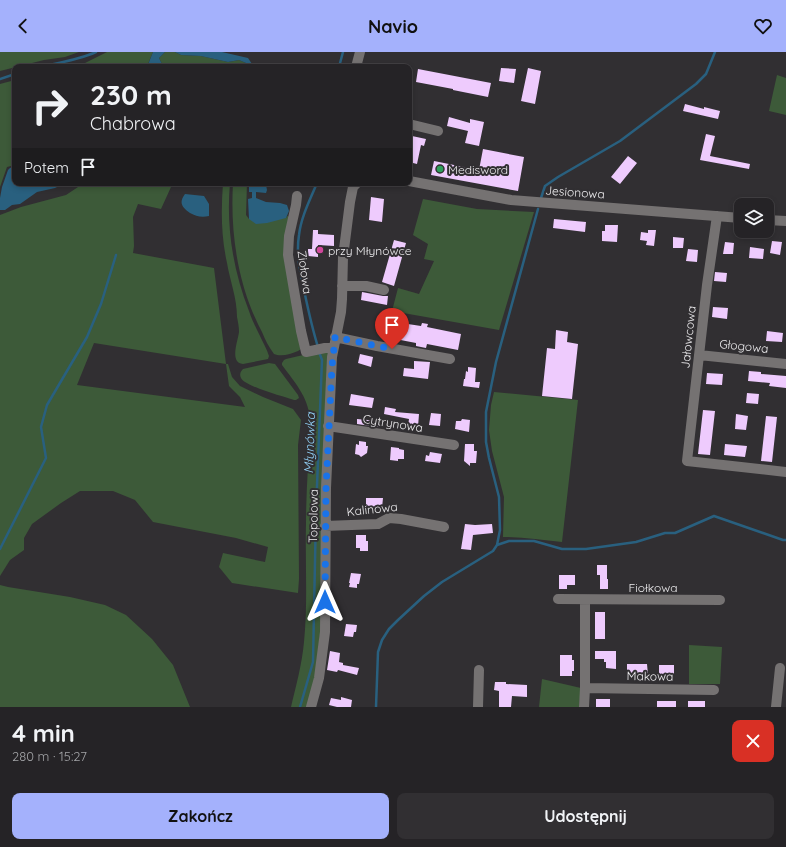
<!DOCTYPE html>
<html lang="pl">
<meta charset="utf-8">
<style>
:root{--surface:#252326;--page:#312f32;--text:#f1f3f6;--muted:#a3a4a7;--line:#424043;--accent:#a4b1fc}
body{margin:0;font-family:Quicksand,sans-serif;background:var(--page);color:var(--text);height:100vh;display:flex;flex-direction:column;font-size:15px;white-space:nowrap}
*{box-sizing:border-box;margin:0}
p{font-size:13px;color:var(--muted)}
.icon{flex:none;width:22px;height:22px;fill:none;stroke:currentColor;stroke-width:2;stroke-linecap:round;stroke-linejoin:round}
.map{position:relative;height:655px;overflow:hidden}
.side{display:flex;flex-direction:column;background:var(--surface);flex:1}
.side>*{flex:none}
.guide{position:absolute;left:12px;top:12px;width:400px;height:122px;border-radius:8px;box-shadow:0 2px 6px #0003,0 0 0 1px var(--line);background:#252326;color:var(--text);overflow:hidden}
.controls{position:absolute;left:734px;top:146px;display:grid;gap:8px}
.controls a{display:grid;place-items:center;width:40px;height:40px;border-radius:8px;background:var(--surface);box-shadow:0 2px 6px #0003,0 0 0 1px var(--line);font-size:20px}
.pin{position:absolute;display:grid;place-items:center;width:34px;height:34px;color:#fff;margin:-41px -17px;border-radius:50% 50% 50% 0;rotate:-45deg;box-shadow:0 0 4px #0007}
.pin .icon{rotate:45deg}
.me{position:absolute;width:44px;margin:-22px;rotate:0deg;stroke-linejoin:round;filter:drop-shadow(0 0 3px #0008)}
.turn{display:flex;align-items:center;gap:14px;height:84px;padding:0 12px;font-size:18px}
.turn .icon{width:52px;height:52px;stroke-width:2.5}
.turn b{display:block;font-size:28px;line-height:34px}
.then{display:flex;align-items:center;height:38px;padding:0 12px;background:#0003;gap:8px;font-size:15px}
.round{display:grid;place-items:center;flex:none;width:42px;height:42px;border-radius:8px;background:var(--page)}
.head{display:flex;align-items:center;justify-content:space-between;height:68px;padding:0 12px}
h1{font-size:24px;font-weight:700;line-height:30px}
.button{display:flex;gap:8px;margin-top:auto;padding:8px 12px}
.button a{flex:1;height:46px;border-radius:8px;background:var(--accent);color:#111;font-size:16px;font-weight:700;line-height:46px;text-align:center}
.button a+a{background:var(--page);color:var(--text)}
header{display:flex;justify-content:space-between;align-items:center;height:52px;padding:0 12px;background:var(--accent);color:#111;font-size:18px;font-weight:700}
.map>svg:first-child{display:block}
</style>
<header><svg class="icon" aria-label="back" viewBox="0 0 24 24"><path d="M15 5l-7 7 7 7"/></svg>Navio<svg class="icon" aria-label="heart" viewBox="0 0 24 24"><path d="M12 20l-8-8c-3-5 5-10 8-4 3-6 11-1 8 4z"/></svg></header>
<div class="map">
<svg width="786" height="655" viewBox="0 0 786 655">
<rect width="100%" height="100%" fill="#312f32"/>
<!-- green -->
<path fill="#3d5a39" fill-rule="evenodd" d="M0,0h79l-14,5 -21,3 -44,11z
M107,0h46l-5,12 -1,-1 -2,4h-81l21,-4z
M165,0h10l6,3 20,1 27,6 11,-2 7,3 1,3h-84l-4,-8z
M777,23l9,3v37l-17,-4z
M15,28v85l-8,2 -7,20v-103z
M84,131h2l5,4 1,-4h91l-12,4 -10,22 -23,-5 -5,13 1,29 -1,7 81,15 12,96h2l4,13 8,9 23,11 30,12 8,11 -3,25 1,134 -1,14 -66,-10 -13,-16 4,-14 42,9 3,-15 -32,-9 -83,-16 -18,-22 -22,-9h-33l-19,12 -29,21 -8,14v12l-14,10 -10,16v-361l21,-8 45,-12zM94,291l132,21 3,22 11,11 5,10 -168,-22z
M223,131h7c-4,44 3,87 19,128 3,9 7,17 11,25 3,7 7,13 9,20l-1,3 -25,5c-14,-1 -5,-23 -4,-32 0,-5 -1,-10 -2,-15 0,-19 -7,-36 -10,-54 -6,-27 -6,-53 -4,-80z
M233,131h14l-1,32 3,4 37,-1 1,-2 3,1 -4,25 15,107 -3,2c-7,3 -17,6 -24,3 -5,-7 -9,-14 -12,-22 -24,-45 -32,-98 -29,-149z
M423,147l54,10 57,3 -35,118 -107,-19 6,-23 21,6 15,-33 -10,-2 4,-15 -15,-9z
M325,298l3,1 -6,267 -7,61 -8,28h-16c5,-21 11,-43 13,-65 4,-40 1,-79 2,-119 0,-33 3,-66 4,-100 0,-24 -14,-39 -28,-58v-2l2,-3 2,-1z
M269,311l6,1 23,31 1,3 -3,2h-2c-9,-3 -50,-14 -53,-22 -2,-4 0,-7 2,-9z
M494,340l84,8 -16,142c-20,-2 -39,-5 -59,-5l1,-40 -12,-46 -3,-21 2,-25z
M0,533l8,2 62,10 35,8 21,10 26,24 21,26 17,42h-190z
M689,593l33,2 -2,37h-31z
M542,627l39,9 -2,19h-40z"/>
<!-- water -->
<path fill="#29607f" d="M153,0h12l-6,6 4,8 11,1h-27z
M175,0h47l26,6 6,9h-7l-1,-4 -7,-3 -11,2 -27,-6 -20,-1z
M15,114v17h50l-10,5 -18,4 -17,12 -8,1 -7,5h-5v-12l2,-11 6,-17 2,-2z
M249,131h11l6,2 1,5 -1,3 -10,-1v6l10,4 14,1 7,2 2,6 -3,7 -19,5 -11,1 -7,-5 -1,-20 4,-1v-6h-3z
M185,142l19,2 5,8v12c-8,2 -13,0 -19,-3 -9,-6 -11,-11 -5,-19z"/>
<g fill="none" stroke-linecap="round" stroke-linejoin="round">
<!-- stream -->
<path stroke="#29607f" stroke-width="2.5" d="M39,15c19,-4 39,-7 57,-15
M339,15l4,-15
M0,27l15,-5
M317,131c-7,17 -16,34 -18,52 -3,19 1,37 5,55 4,19 8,38 14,57
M541,146l4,-12 13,-9 62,-36 76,-57 10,-10 9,-22
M497,493l12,-4h25l28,8h24l50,-7 29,-9h10l39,-17 69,24h3
M0,497l46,-91 -5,-31 6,-22 40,-68 14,-33 15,-49
M300,655l13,-45 3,-151 6,-151 -3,-8
M376,655l2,-55 4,-12 7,-11 9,-9 26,-24 18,-14 51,-31 4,-6 3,-15 -1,-33 -10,-39 -3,-16v-30l10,-50 42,-153"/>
</g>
<!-- building -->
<path fill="#eecbfd" d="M501,16l15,1 -2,14 -15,-2z
M528,16l13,3 -6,33 -14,-3z
M418,17l73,14 -3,14 -35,-7v-1l-37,-7z
M685,52l19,5v-2l16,4 -2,8 -35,-8z
M449,65l21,6v-4l14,3 -5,24 -14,-3 3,-12 -21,-5z
M706,82l9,2 -5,20 40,8 -1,5 -49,-9z
M412,84l14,3 -2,7 -3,-1 -4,19 -8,-2v-12z
M483,97l41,8 -6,34 -87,-16 3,-14 45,9z
M628,104l9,7 -17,21 -9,-7z
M371,145l13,2 -2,23 -13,-2z
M554,167l32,3 -1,10 -32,-4z
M605,173h13l-1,17 -15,-1v-10h3z
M313,178h5v4l16,1v11l-16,-1v12l-10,-1v-7h4z
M648,178h8l-2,16 -8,-1 1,-4 -7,-1 1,-8 7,1z
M673,185l11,1 -1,10h-10z
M394,188l12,3 -12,43 -12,-4z
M772,189l10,1 -2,13 -10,-2z
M725,190l9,1 -1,11h-10z
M750,195l14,2 -1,10 -14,-1z
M688,197l10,1 -1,12 -11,-1z
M715,220l12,1 -1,9 -12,-1z
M362,240l21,4h5l-1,9 -26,-5z
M713,255l15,1 -1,11 -15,-2z
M388,269l33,5 1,-3 6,1 -1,3 34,7 -3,16 -31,-6 -1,4 -10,-2v-3l-31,-6z
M556,278l12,2 -1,10 11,2 -6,55 -30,-3 5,-48 8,1z
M767,279l16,2 -1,9 -16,-1z
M360,302l13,3 -2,10 -13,-4z
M414,309l16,1 -2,17 -25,-3 1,-8 10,1z
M468,315l8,1 -1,14h5l-1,6 -16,-2 1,-7h1l1,-8 2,1z
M749,319l12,1v2l25,2v12l-17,-2 1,-3 -22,-2z
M707,321l16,1 -1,11 -16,-1z
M747,341l12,1 -1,10 -12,-1z
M351,342l23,4 -2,10 -23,-3z
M385,355l11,2 -1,3 24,2 -1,13 -10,-1 1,-7 -25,-5z
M703,358l12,1 -5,44 -12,-1z
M431,361l10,1 -1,12 -11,-1z
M736,362l12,2 -2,14 -11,-1z
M766,364l11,1 -5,45 -11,-1z
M357,367l22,2 -1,6 -21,-3z
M462,367l8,1 -1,12 -14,-3 1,-8h5z
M359,389l7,1v4h2l-1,7 -6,4 -2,-2 -4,-1 1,-10 3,1z
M465,392h9v7h3l-1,12h-6v3l-6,-5z
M725,392l22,2 -2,11 -21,-2z
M391,395l8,1v1l5,1v9h-6v2l-8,-1z
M430,400l12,2 -2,9 -15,-2 1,-6 3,1z
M366,446h17l-1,10 -16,-1z
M465,472l10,1 17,-1 1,9 -20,2 -2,15 -10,-1z
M356,483h10v6h2v10h-8v-3h-4z
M597,513h10v14h1v10h-8v-14h-3z
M351,521l10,1 -2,10h-2v4l-8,-1 1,-4h-1z
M559,523h16v10h-8v4h-8z
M595,560h10v27h-10z
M346,572l11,1 -1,7h-2l-1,5 -9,-1z
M330,599l10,2 -1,9 4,1v2l16,3 -2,7 -19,-5 -1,2 -10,-2z
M595,599h21v18l-10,-1v-6h-2v-3h-9z
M560,603h12v5h2v11h-2v5h-12z
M627,612h20l1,11h-21z
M659,613h15v10l-15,-1z
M495,630h11v2l21,1v12l-15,-1 -1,11h-12v-16l-5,-1z
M341,645l11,3 -1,7h-14l-8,-2 2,-7 10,2z
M596,647h14v8h-14z
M657,649h19v6h-19z
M688,649h17v6h-17z"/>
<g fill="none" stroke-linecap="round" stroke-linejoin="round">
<!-- minor -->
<path stroke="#757272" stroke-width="10" d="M356,15l4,-15
M409,72l29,7
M409,129l102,19 230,18
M297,144l-1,9 -7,31 -1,19 13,76 5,21 19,-4h8
M717,164l-10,69 -20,176 99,11
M767,168l19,1
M342,234h24l18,4
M335,285l42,9 73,13
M699,303l87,9
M328,374l126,19
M325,474l53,-2 11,-6 12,1 43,8
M558,547l162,1
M585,636l129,2
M311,655l8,-29 6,-46 1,-144 6,-131 9,-45 1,-13 1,-42 7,-55 3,-15 4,-4
M478,655l1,-37
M584,655l1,-19v-88
M776,655l4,-39"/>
</g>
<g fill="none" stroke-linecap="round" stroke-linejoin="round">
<!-- route -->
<path stroke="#1a73e8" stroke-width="7" stroke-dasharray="0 12.6" d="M325,550l1,-114 6,-122 3,-27v-2l57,12"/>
</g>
<!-- markers -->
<circle fill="#2e9e5b" stroke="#312f32" stroke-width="1.5" cx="440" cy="117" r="4"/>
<circle fill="#d1479c" stroke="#312f32" stroke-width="1.5" cx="320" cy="198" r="4"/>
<g text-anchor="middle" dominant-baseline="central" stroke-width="4" stroke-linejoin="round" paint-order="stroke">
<!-- poi labels -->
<g font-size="12" fill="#ecebed" stroke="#312f32" text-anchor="start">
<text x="448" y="117">Medisword</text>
<text x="328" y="198">przy Młynówce</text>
</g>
<!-- street labels -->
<g font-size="12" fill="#ecebed" stroke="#312f32">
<text transform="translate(575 140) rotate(4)">Jesionowa</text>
<text transform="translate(305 220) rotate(82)">Ziołowa</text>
<text transform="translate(688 285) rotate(-84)">Jałowcowa</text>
<text transform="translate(744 294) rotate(6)">Głogowa</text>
<text transform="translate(393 371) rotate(9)">Cytrynowa</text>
<text transform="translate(372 457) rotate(-6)">Kalinowa</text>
<text transform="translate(313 464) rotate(-89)">Topolowa</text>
<text x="653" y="535">Fiołkowa</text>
<text transform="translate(650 624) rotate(1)">Makowa</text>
</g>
<!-- water labels -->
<g font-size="13" font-style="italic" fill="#93d3fa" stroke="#312f32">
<text transform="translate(309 391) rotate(-88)">Młynówka</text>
</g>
</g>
</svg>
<div class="controls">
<a><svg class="icon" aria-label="layers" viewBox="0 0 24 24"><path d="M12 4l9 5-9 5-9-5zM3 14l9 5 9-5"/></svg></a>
</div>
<div class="pin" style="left:392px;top:297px;background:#d93025"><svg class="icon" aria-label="arrive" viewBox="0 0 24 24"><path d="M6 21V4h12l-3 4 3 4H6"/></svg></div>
<svg class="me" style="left:325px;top:550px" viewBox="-20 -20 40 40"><path d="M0-17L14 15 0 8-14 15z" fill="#1a73e8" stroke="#fff" stroke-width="4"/></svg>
<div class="guide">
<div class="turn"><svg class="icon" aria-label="right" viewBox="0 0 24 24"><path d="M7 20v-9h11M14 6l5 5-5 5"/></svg><div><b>230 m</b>Chabrowa</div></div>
<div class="then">Potem<svg class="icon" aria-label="arrive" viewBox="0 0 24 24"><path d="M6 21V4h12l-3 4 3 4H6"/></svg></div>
</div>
</div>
<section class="side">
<div class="head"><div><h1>4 min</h1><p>280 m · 15:27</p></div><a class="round" style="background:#d93025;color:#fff"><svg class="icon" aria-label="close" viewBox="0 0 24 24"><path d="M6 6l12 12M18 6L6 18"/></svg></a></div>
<div class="button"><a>Zakończ</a><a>Udostępnij</a></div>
</section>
